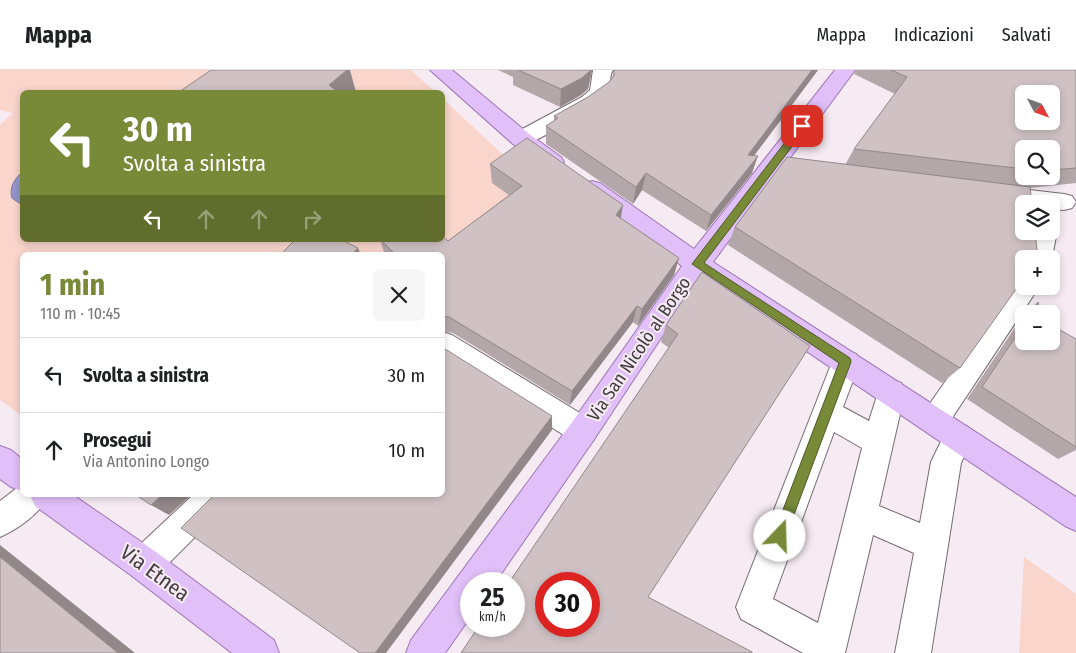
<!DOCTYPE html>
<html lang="it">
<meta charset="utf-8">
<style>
:root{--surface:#fff;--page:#f6f6f6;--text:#202124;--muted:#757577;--line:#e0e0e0;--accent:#788938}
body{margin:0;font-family:"Fira Sans Condensed",sans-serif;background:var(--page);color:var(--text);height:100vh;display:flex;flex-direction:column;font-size:19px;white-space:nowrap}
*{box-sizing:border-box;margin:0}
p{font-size:16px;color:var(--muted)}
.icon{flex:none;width:28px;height:28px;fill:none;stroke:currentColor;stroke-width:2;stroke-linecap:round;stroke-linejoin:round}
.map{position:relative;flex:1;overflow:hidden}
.details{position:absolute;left:20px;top:182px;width:425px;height:245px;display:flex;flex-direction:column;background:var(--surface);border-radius:8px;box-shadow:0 2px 8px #0003}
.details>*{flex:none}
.guide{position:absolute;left:20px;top:20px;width:425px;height:152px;border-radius:8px;box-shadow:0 2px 8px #0003;background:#788938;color:#fff;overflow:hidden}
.needle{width:32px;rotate:131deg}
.fabs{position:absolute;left:1015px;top:15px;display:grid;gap:10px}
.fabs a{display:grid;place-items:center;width:45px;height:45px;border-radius:8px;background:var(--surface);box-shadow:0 2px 8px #0003;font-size:25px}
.speed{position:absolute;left:460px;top:502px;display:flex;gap:10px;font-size:25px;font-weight:700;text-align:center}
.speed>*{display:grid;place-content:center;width:65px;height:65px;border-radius:50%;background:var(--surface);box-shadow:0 2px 8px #0003;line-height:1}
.speed small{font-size:12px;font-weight:400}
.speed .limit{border:8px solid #d22;background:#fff;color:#111}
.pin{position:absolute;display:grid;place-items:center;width:42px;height:42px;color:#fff;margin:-21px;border-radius:10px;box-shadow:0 2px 8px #0006}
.me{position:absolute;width:55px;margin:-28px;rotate:21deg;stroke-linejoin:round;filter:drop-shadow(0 0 4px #0008)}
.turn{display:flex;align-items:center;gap:18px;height:105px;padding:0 20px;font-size:22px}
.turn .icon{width:65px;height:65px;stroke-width:2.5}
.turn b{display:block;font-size:35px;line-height:42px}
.lanes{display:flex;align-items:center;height:48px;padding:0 20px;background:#0003;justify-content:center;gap:25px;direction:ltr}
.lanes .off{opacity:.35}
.round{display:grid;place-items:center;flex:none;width:52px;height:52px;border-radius:8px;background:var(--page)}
.head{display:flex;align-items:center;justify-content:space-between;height:85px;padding:0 20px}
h1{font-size:30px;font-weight:700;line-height:38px;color:var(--accent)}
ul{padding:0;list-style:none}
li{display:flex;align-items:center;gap:15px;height:75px;padding:0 20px;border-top:1px solid var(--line)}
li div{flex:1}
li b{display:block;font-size:19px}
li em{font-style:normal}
header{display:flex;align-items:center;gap:30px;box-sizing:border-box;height:70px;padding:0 25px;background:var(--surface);border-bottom:1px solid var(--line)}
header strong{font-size:24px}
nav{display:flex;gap:28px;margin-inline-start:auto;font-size:18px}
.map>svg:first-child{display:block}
</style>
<header>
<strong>Mappa</strong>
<nav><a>Mappa</a><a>Indicazioni</a><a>Salvati</a></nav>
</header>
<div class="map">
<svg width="1076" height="583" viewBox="0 0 1076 583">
<rect width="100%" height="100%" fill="#f7ebf3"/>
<!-- green -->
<path fill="#f9d5cc" d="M0,0h411l24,22h-413v148h420l1,-141 72,67 46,31 -119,58h-420v161l-22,-16v-275l13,-12 -13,-3z
M1024,487l52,37v59h-57z"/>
<!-- water -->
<path fill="#9496cd" stroke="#7b7ba2" d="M22,102v33l-10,-7c-3,-11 2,-18 10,-26z"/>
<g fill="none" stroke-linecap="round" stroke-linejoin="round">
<defs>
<path id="minor" d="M593,0h20c-5,7 -1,15 -3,23 -6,14 -66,42 -81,51l-8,2 -8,-2 -3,-5 3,-5 69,-37 8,-7z
M993,116l71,8 8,2 4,6 -4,6 -8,2 -13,-1v-5h-27v2l-39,-6 -3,-6 3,-6z
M1051,154l6,7 -6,32v-4h-22l4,-28h18z
M1024,207v9h15l-4,7 -91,137 -10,4 -10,-4 -5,-9 5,-9 93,-133z
M442,262l10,3 141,86 5,10 -5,10 -10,3 -10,-3 -131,-84z
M846,280l10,4 4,8 -17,45 26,14 12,-38 10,-4 10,4 4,9 -26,114 41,17 11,-61 17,-35 10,-4 10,4 5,10 -12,26 -30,190h-36l19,-100 -41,-18 -28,118h-42l-62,-34 -5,-12 96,-245 4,-8zM834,362l28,16 -44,175 -45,-24z
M22,414v11h27c-8,18 -31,34 -49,42v-36z
M193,425h38l-5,11 -70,70 -12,5 -12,-5 -5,-12 5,-12z"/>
<path id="major" d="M430,0h22l77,64 32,23 3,5 -3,5 -8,3 -8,-3 -32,-23z
M835,0h20l-142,192 363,235v34l-11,-5 -365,-247 -107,162 -99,143h-23v32l-26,37h-39l5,-13 162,-219 109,-155 -98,-71 -3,-6 3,-6 8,-2 8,2 94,66z
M0,376l11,4 11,9v32l-11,-4 -11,-8z
M30,425h43l83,57 118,88 5,13h-47l-100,-77 -97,-70z"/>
</defs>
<!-- minor casing -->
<use href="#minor" stroke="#756b71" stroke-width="2"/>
<!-- major casing -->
<use href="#major" stroke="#9c75b4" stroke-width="2"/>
<!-- minor -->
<use href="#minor" fill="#fff" fill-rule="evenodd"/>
<!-- major -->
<use href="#major" fill="#e1bff8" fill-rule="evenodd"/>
</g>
<!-- wall -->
<path fill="#b3a7a9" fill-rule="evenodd" d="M498,0h94l-4,19 -7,6 -21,12 -47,-22v-8z
M614,0h204l-64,85 -2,18 -46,58 -64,-41 -9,14 -87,-60v-18l8,-5v-5l34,-19 21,-15 4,-6z
M856,0h220v113l-46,5 -70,180 -18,15 -214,-138 7,-18 110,-62 9,-16 41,-55 -41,-20zM1024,79h27v27h-27z
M490,94l131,54 58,40 -5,17 -36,51 -5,-4 -63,83 -117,-72 -11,-2v-76h-57l-5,-15h62l6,1 61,-46 -17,-12z
M1038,232l2,12h-16z
M1024,244v27l52,-2v111l-18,9 -91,-60z
M666,255l144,21 -349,307 208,-305 -8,-6z"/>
<!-- shaded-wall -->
<path fill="#928889" d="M347,0h3l6,22h-24l-3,-7z
M590,0h2l-4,19 -7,6 -21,12 1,-18z
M812,0h6l-76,102 6,-17z
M758,86l-6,17 -46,58 5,-16z
M646,103l-4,17 -9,14 3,-17z
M623,135l-3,18 -4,-8z
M358,178l3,7h-10z
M679,188l-5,17 -36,51 4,-17z
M637,236l-4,16 -63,83 2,-14z
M552,346v14l-166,223h-11z
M162,425h29l-22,20 -18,-10z
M0,475l135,108h-17l-118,-96z"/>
<!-- building -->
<path fill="#d0c2c4" stroke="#928889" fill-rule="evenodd" d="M211,0h136l-18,15 9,7h-159z
M518,0h72v1l-8,7 -21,11z
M614,0h198l-64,85 10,1 -47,59 -65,-42 -10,14 -90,-61 12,-8 -4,-2 34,-19 21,-15 5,-6z
M891,0h185v98l-25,2v-21h-27v20l-170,-20 53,-72zM1024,24h27v27h-27z
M527,68l96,67 -7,10 63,43 -37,51 -5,-3 -65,85 -123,-74 -7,-1v-61h-46l-15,-15h61v-4l6,5 74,-55 -32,-22z
M787,87l243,30 2,17h-8v27h11l3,28h-14v19l-64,90 -225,-141z
M295,170h47l16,8 -7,7h-71z
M702,202l108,74 -162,251 104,55v1h-291l18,-27h35v-42h-6l170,-250 -12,-9zM546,514h43v42h-43z
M1038,232l2,12h-9z
M1024,254v17h27v-16l25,14v108l-94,-60z
M442,277l110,69 -177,237h-15l-179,-125 31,-31 1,-2h229z
M136,425h26l-11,10z
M0,487l118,96h-118z"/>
<!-- route -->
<path fill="#788938" stroke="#4e5924" d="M802,53l4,1v4l-102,135 146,95 1,4 -65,174 -2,5 -4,2 -5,-2 -2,-5 66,-173 -147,-99 107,-140z"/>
<g text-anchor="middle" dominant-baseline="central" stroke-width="4" stroke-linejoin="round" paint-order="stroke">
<!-- street labels -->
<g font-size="18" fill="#403b3e" stroke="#f7ebf3">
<text transform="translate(639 279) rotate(-56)">Via San Nicolò al Borgo</text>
</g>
<!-- near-street labels -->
<g font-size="21" fill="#403b3e" stroke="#f7ebf3">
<text transform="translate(155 503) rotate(36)">Via Etnea</text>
</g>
</g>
</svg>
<div class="fabs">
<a><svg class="needle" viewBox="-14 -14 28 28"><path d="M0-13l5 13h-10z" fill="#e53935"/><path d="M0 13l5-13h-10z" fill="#757577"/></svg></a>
<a><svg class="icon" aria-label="search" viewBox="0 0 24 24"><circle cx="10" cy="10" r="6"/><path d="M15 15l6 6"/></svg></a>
<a><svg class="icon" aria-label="layers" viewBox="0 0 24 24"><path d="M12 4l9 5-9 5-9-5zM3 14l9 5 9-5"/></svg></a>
<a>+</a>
<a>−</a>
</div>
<div class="speed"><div>25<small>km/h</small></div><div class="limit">30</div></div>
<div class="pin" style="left:802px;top:56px;background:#d93025"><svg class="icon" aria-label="arrive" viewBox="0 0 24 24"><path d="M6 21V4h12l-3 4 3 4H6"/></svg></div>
<svg class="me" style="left:780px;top:466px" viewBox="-20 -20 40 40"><circle r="19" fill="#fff"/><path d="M0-13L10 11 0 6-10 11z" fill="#788938"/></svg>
<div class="guide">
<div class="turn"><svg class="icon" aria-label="left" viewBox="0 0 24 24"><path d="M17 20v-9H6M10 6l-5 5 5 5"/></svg><div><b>30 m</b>Svolta a sinistra</div></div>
<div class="lanes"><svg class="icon" aria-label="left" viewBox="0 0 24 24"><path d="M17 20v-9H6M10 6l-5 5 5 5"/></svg><svg class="icon off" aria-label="ahead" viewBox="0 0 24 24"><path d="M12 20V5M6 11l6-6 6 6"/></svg><svg class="icon off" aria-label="ahead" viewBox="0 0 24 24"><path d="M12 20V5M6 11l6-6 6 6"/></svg><svg class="icon off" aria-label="right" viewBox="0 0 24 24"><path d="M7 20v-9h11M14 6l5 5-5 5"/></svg></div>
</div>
<section class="details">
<div class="head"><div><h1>1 min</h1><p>110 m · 10:45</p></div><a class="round"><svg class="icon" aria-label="close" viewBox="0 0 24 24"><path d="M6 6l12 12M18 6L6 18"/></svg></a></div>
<ul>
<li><svg class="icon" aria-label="left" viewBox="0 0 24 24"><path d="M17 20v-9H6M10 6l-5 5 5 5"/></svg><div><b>Svolta a sinistra</b></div><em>30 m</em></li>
<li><svg class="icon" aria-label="ahead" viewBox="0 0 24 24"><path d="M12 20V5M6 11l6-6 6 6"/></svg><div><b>Prosegui</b><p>Via Antonino Longo</p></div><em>10 m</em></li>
</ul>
</section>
</div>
